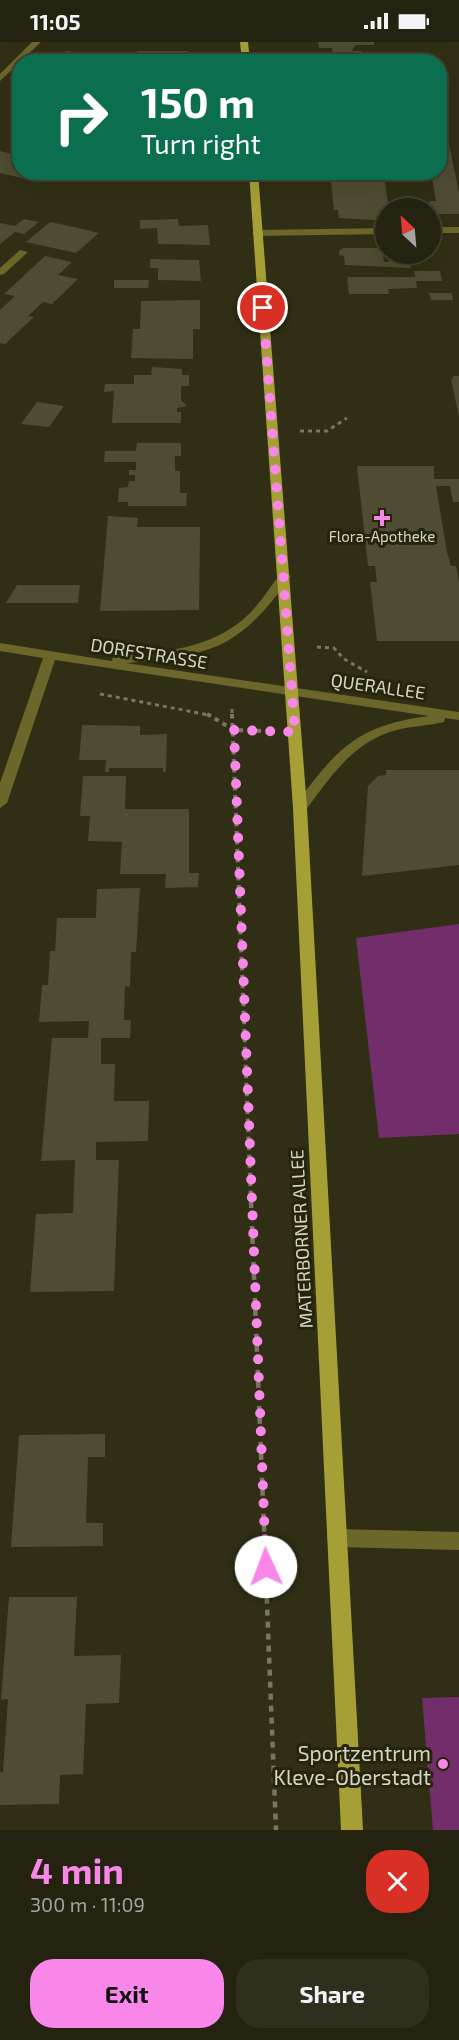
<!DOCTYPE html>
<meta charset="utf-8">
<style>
:root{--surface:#242310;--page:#302f1e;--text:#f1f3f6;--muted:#a3a49f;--line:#414030;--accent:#f987e9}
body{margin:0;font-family:"Exo 2",sans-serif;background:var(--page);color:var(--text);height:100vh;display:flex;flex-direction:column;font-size:22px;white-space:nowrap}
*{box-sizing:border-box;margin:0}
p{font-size:20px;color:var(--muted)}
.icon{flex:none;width:33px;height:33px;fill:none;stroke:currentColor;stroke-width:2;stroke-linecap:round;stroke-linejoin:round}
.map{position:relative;height:1788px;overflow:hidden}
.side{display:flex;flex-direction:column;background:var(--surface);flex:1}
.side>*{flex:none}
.top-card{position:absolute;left:12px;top:12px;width:435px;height:126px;border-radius:24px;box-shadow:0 6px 24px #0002,0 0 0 2px var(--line);background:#0b6e4f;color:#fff;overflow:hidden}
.needle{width:39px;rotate:334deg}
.tools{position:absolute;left:375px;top:156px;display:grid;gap:12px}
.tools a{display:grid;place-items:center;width:66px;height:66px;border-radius:50%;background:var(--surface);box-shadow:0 6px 24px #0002,0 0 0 2px var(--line);font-size:30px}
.pin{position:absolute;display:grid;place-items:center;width:51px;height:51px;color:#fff;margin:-26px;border:3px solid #fff;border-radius:50%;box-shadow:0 2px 6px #0007}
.me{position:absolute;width:66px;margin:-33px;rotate:358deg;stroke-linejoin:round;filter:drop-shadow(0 0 4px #0008)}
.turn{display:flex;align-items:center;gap:21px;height:126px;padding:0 30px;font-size:27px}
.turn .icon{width:78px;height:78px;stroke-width:2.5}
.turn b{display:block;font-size:42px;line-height:51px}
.round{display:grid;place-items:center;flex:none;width:63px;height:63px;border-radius:24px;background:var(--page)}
.overview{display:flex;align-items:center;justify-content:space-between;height:102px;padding:0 30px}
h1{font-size:36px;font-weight:700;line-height:45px;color:var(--accent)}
.button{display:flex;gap:12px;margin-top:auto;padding:12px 30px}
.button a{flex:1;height:69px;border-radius:24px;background:var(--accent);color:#111;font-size:24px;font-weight:700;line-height:69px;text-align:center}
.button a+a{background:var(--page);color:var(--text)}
.status{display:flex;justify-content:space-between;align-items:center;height:42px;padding:0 30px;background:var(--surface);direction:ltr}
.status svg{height:16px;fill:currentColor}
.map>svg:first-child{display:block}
</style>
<div class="status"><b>11:05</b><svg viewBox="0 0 49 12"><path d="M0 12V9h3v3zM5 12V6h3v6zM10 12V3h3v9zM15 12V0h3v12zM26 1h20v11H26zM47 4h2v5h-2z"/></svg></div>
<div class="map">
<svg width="459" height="1788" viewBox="0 0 459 1788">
<rect width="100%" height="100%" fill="#302f15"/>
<!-- green -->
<path fill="#722e6a" d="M459,882v210l-80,4 -23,-200z
M459,1655v133h-26l-11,-132z"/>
<!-- building -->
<path fill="#4e4c32" d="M318,0h56v3h-19l-3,6h9l1,4h-10v7h-25l-1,-7h7l-1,-7h-13z
M66,9l31,3 15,3 -3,5h-52z
M137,9h51l-1,11h-58v-8h8z
M440,60l5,19 2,12h-7z
M440,97h8l11,54v21h-28l-2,-13h7l-5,-29h9z
M0,109l20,5v16h48l-7,6 -13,-3 -9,7 -39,-9z
M383,130l5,30 13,-1 1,7h-16v10l-12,2 -35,-2 -1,-8h-4l-4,-37z
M24,177l15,3 -15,12 -9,-2 -15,12v-21l15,3z
M178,177l1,7 29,-1 2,20 -52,-1 -1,-16 -17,1v-9z
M50,180l24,5 25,6 -23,20 -50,-11z
M343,206h39l4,3 -3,3 1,8h5l-1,-4 21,-1 2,11 -66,-3 -1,-9 -5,-1v-4z
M45,214l27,6 -14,13 20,4 -26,25 -9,-2 -15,14 6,1 -29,27 -5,-1v-33l15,-14 -11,-2z
M150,217l49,1 2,21 -43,-1v-12h-8z
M414,229h26l2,10h-26l1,7 -29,1 1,5h-40l-2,-17h68z
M114,238h35l-1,8h-34z
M429,251h23l1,7h-22z
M200,258v29h-7v30l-62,-1 2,-29h7l1,-28z
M152,325l30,2v6h7v11h-8v14l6,6 -10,2v4h4v11h-69l2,-32 -10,1 1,-8h29v-9h17z
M453,334h6v41l-8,-38h2z
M37,360l27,4 -15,21 -28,-3z
M137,401h44v13h-6v15h5v22h7l-1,13h-58v-4h-10l1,-14 9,-1 1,-6h6v-6h-6v-5h7v-8h-32l1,-11h31z
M357,424h77v13h25v23h-6l-3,-16h-14l11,66 4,14h5l3,17v58h-82l-7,-59h7l-2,-16h-7z
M108,474l30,2 -1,9h63l-1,83 -99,1z
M17,543h63l-2,18h-72z
M82,683l58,1v9l27,-1 -1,38h-3v-4h-54v4h-4l1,-12h-27z
M386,728h73v95l-97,11 6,-90 10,-10 8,-1z
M83,734h43l-1,33h64v64h10l-1,14 -33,1 1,-14h-46l2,-32 -34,-1 2,-25h-10z
M140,846l-4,64h-5l-1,35 -5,-1 -1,34h7l-1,18h-29v26h14l-1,37h35l-1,40 -52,1v18h23l-5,131 -84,1 6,-78 37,-1 2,-53 -34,1 11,-123h36l1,-17 -50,1 3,-37h6l2,-34h5l2,-33h39l1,-29z
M105,1392v23h-17l-2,66h17v23l-92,1 8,-112z
M9,1555h68l-3,59 47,-1 -2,48 -33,1 -3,70 -23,1 -1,29 -59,1v-33h3l5,-73 -7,1z"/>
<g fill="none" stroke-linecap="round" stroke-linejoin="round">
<!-- path-far2 -->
<path stroke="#777762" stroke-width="3" stroke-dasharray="4 4" stroke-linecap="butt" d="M300,389h27l20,-13
M317,605l17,1 10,11 23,13
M100,652l109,21
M232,667v6"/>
<!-- path-far1 -->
<path stroke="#777762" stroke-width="4" stroke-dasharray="4.5 4.5" stroke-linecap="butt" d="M207,672l27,16 30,1
M232,672l19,489"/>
<!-- path -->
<path stroke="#777762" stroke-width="4.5" stroke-dasharray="6 6" stroke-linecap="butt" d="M251,1160l25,628"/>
<!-- minor -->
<path fill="#6b672a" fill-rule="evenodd" d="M32,0h9l-41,39v-7z
M430,185h29v6h-29z
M386,186v6l-129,2 -5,-3 5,-3z
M20,208l8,2 -24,22 -4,1v-7z
M285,530l6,4c-51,72 -79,80 -165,87l333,49v8l-14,-2 -1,4c-17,4 -34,4 -51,9 -41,12 -64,48 -88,80h-10l-2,-3 2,-3c42,-56 62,-80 134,-89l-374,-56 -48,143 -7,5v-25l43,-125 -43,-7v-8l112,18 1,-4 5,-1c47,-4 95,-7 131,-42 12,-12 21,-27 32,-41z
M337,1487l122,3v18l-122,-3 -7,-3 -3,-6 3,-6z"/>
<!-- major -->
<path fill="#a69f36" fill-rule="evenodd" d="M240,0h8l2,20h-8z
M249,130h9l49,636 56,1022h-22l-48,-1022z"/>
</g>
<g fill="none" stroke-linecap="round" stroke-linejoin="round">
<!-- route -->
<path stroke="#f987e9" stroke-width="10" stroke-dasharray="0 18" d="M263,266l32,424 -61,-2 32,837"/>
</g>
<!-- markers -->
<g fill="#f987e9" stroke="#26250b" stroke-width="2">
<path d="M379 467h6v6h6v6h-6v6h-6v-6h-6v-6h6z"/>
<circle cx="443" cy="1722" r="6"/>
</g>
<g text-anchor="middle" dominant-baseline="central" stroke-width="6" stroke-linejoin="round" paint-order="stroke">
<!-- far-poi labels -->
<g font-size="15" fill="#d6d6c7" stroke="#26250b">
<text x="382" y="494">Flora-Apotheke</text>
</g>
<!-- street labels -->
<g font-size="18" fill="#d6d6c7" stroke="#26250b">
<text transform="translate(149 611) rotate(9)">DORFSTRASSE</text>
<text transform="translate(378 644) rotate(8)">QUERALLEE</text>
<text transform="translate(301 1197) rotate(-93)">MATERBORNER ALLEE</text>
</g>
<!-- near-poi labels -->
<g font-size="21" fill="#d6d6c7" stroke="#26250b" text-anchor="end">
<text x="431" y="1710">Sportzentrum<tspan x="431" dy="24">Kleve-Oberstadt</tspan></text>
</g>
</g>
</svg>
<div class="tools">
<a><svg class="needle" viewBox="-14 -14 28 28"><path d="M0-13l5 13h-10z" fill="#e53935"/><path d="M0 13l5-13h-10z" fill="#a3a49f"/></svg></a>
</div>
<div class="pin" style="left:263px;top:266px;background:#d93025"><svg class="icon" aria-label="arrive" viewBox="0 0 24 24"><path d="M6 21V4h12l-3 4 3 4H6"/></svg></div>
<svg class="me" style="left:266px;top:1525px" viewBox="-20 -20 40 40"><circle r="19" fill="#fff"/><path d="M0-13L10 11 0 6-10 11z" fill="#f987e9"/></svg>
<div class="top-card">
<div class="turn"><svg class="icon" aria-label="right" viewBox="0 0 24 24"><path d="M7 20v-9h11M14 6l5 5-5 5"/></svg><div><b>150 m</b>Turn right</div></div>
</div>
</div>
<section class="side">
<div class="overview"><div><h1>4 min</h1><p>300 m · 11:09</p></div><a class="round" style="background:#d93025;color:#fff"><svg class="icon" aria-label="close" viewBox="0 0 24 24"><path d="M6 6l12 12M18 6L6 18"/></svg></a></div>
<div class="button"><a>Exit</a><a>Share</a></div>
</section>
